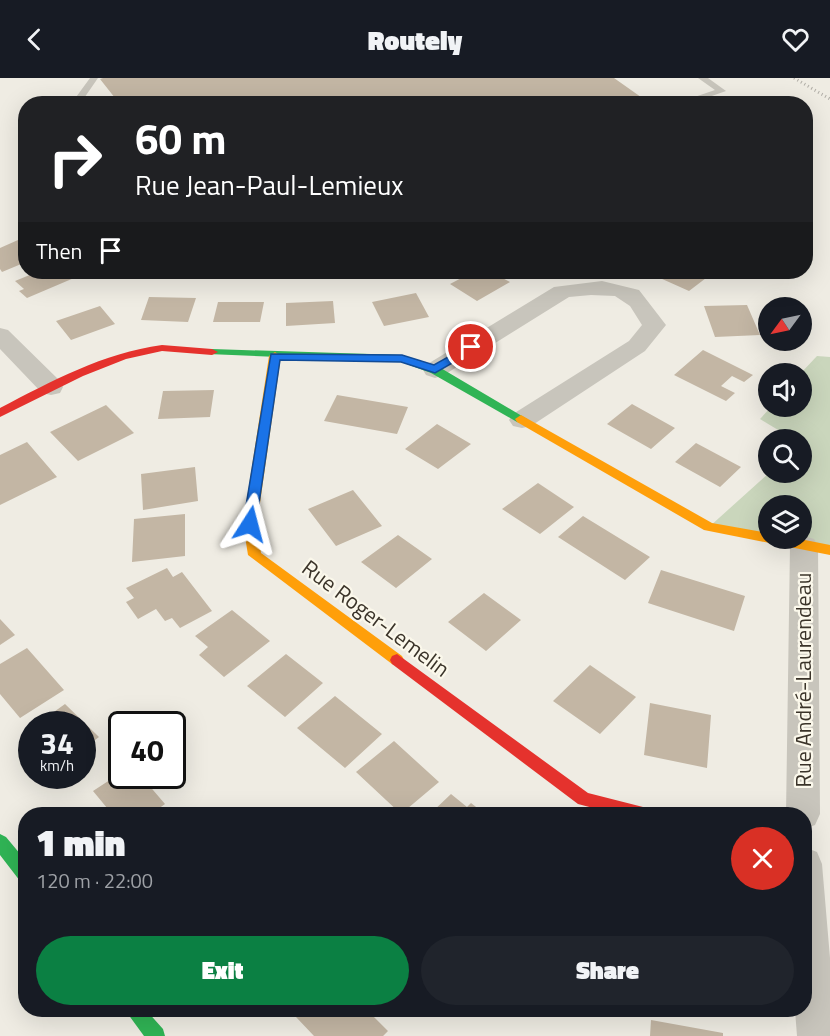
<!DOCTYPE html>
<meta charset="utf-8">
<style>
:root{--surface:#171b24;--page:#20242c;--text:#f1f3f6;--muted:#9ea1a6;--accent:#0b8043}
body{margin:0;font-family:"Titillium Web",sans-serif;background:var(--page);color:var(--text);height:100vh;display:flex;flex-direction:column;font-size:22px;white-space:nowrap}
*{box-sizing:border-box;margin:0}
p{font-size:20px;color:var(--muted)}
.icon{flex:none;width:33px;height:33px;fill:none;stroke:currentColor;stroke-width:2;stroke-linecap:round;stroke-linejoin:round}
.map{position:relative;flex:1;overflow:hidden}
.drawer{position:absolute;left:18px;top:729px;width:794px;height:210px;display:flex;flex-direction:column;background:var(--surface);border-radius:24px;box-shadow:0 6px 24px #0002}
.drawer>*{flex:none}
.top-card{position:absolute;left:18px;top:18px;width:795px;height:183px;border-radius:24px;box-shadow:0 6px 24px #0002;background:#202124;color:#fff;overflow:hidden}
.needle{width:39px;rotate:237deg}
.controls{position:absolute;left:758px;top:219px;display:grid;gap:12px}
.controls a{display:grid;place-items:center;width:54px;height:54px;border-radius:50%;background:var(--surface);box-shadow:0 6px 24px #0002;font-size:30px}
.speed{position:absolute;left:18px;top:633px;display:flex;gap:12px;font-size:30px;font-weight:700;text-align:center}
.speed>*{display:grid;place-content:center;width:78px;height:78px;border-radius:50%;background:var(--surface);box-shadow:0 6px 24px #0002;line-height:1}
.speed small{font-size:15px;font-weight:400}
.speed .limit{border:3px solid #111;border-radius:9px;background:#fff;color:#111}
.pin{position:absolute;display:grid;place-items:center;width:51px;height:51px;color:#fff;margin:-26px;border:3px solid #fff;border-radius:50%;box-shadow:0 2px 6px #0007}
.me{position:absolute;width:66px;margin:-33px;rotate:9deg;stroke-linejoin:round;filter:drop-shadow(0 0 4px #0008)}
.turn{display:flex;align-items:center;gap:21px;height:126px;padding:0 18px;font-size:27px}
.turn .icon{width:78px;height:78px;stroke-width:2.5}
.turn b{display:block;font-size:42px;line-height:51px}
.then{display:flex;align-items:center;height:57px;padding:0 18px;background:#0003;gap:12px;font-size:22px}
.round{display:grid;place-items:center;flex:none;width:63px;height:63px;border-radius:32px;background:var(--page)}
.head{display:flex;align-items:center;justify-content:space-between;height:102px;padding:0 18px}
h1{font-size:36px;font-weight:800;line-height:45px}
.primary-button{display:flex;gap:12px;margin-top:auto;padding:12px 18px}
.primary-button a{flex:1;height:69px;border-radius:36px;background:var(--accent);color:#fff;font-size:24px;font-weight:800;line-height:69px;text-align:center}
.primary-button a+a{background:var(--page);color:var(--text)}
header{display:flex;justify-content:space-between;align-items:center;height:78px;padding:0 18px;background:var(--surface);font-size:27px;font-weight:800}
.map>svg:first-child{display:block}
</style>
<header><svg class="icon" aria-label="back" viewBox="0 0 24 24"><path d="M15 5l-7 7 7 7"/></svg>Routely<svg class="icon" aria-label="heart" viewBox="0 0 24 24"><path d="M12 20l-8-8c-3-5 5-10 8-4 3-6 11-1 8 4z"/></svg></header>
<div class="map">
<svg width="830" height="958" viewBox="0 0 830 958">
<rect width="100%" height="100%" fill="#efece3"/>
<!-- green -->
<path fill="#cad6bc" d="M817,278l13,1v193l-29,-12v-32h-33v32l-59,-11 60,-54 32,-1v-32l-8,-1 -33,-20 11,-12 30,-1v-33z"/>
<!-- building -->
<path fill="#c3b6a4" d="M614,0l34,24 -553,1 20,-5 -15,-19 3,-1z
M18,162l8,7v7l-6,2 6,6 -24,10 -2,-3v-21z
M37,194h30l7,6 -47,20 -8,-7 5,-2 -9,-8z
M464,194h27l19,10 -33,19 -27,-17 19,-10z
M654,194h48l8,3 -21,16 -38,-17z
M416,215l13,24 -45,9 -12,-24z
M149,219l47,1 -8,24 -47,-2z
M333,223l2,22 -49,3v-23z
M218,224h46l-4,20h-47z
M747,227l13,30 -45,2 -11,-31z
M100,228l15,18 -44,16 -15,-19z
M703,272l50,25 -9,7 -12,-6 -11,10 14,7 -9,8 -52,-26z
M214,312l-4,27 -52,2 5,-28z
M337,317l71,12 -11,27 -73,-13z
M632,326l43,24 -24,21 -44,-25z
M106,327l28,28 -56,28 -28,-29z
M437,346l34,20 -33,25 -33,-20z
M27,364l30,35 -57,28v-50z
M696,365l45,24 -21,20 -45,-25z
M195,389l3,34 -55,9 -2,-36z
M538,405l36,24 -34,27 -38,-25z
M353,412l29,36 -46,20 -28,-37z
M185,436v42l-53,6 2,-43z
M583,438l67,41 -25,23 -67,-43z
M398,457l34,24 -36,29 -35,-26z
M167,490l6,9 9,-5 30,39 -32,17 -8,-10 -7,3 -9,-12 -18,10 -12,-17 8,-4 -8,-10z
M661,492l84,26 -11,35 -86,-28z
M484,515l37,27 -35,31 -38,-29z
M232,532l38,31 -46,36 -25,-22 9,-8 -13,-11z
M0,541l15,16 -15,10z
M27,570l37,42 -44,28 -20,-24v-30z
M286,576l37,29 -38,34 -38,-31z
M590,587l46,32 -36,37 -47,-33z
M335,618l47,38 -37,34 -48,-40z
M650,625l61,12 -4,53 -63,-13z
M65,626l34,33 -17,13v-26h-45z
M32,651v20l-12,-12z
M394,663l45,41 -38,32 -45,-42z
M122,694v4h19l24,28 -14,10h-39l-19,-23z
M451,716l16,13 4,-4 14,11h-55z
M304,932h67l-2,2 19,19 -5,5h-69l-18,-19z
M651,942l72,13v3h-73z"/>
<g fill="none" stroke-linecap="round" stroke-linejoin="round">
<!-- lane -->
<path fill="#c8c5bc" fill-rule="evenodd" d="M90,0h8l-18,26h-9z
M698,0h10l18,13 -37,13h-15l41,-14z"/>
<!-- street -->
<path fill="#c8c5bc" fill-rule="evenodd" d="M602,203l37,9 27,35 -21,26 -114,75 -9,2 -9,-2 -4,-6 4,-6 116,-73 13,-16 -12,-19 -15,-10 -24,-1 -22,2 -125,78 -9,3 -9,-3 -3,-5 3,-5 128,-78z
M0,250l8,2 52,51 3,6 -3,6 -9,2 -9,-2 -42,-44z
M804,458l10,3 4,7 2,268 -5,11 -11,4v-15h-18l4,-268 4,-7z
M804,769l13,5 5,12 8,94v78h-33l-2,-26h9z"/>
<!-- fast -->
<path fill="#30b455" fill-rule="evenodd" d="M212,271l190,6 37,12 88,52 -6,4 -4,-1 -86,-49 -30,-11 -193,-8v-4z
M0,756l6,3 20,24v22l-6,-2 -20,-26z
M125,932h21l17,19 2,7h-21z"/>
<!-- slow -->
<path fill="#ff9f0a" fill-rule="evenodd" d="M275,274l6,4 -24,168 4,29 141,103 2,4 -2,4 -5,2 -5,-2 -144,-109 -5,-31 26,-168z
M521,337l191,108 56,10v5h27l35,7v10l-126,-25 -187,-108 -2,-3z"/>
<!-- jam -->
<path fill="#e5322d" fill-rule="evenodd" d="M162,267l50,4 6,3 -6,3 -50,-4 -36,8 -43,17 -83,41v-9c52,-27 103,-55 162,-63z
M397,576l191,139 55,14 6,2 2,5h-35l-38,-10 -186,-140 -2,-4 2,-4z"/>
<!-- rail -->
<path stroke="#b0ada6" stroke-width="3" stroke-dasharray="1 3" stroke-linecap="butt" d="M794,0l36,21"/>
</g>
<!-- route -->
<path fill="#1a73e8" stroke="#114b97" stroke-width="1.5" d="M471,266l6,3 -2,3 -40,23 -34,-11 -121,-2 -24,164 -6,5 -5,-1 -2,-4 28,-170 131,1 32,10z"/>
<g text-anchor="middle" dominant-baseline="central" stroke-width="4.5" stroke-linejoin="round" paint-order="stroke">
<!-- street labels -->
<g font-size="22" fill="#3a3329" stroke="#fbf8eb">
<text transform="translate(376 540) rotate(37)">Rue Roger-Lemelin</text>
<text transform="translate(803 602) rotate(-90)">Rue André-Laurendeau</text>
</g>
</g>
</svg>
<div class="controls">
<a><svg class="needle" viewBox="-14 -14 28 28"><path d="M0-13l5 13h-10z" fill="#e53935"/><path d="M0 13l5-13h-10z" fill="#9ea1a6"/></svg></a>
<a><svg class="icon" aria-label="sound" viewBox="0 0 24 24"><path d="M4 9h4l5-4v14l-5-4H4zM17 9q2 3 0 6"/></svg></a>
<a><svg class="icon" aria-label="search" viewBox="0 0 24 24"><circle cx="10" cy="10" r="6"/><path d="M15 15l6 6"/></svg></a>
<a><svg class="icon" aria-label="layers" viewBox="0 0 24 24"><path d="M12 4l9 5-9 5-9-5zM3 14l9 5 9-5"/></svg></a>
</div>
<div class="speed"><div>34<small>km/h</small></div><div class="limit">40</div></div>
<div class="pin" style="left:471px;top:269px;background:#d93025"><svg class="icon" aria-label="arrive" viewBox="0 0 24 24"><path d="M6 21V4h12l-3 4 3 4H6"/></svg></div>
<svg class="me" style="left:250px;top:446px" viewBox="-20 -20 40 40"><path d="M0-17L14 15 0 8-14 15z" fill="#1a73e8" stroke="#fff" stroke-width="4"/></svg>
<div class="top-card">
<div class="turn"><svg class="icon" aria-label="right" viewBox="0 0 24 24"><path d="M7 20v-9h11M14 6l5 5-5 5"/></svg><div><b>60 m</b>Rue Jean-Paul-Lemieux</div></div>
<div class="then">Then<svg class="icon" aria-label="arrive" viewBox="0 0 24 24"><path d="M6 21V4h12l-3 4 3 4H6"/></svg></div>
</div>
<section class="drawer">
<div class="head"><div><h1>1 min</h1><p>120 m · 22:00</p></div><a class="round" style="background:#d93025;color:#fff"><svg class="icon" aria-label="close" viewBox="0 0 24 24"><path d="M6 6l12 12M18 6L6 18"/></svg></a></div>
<div class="primary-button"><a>Exit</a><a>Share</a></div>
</section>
</div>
